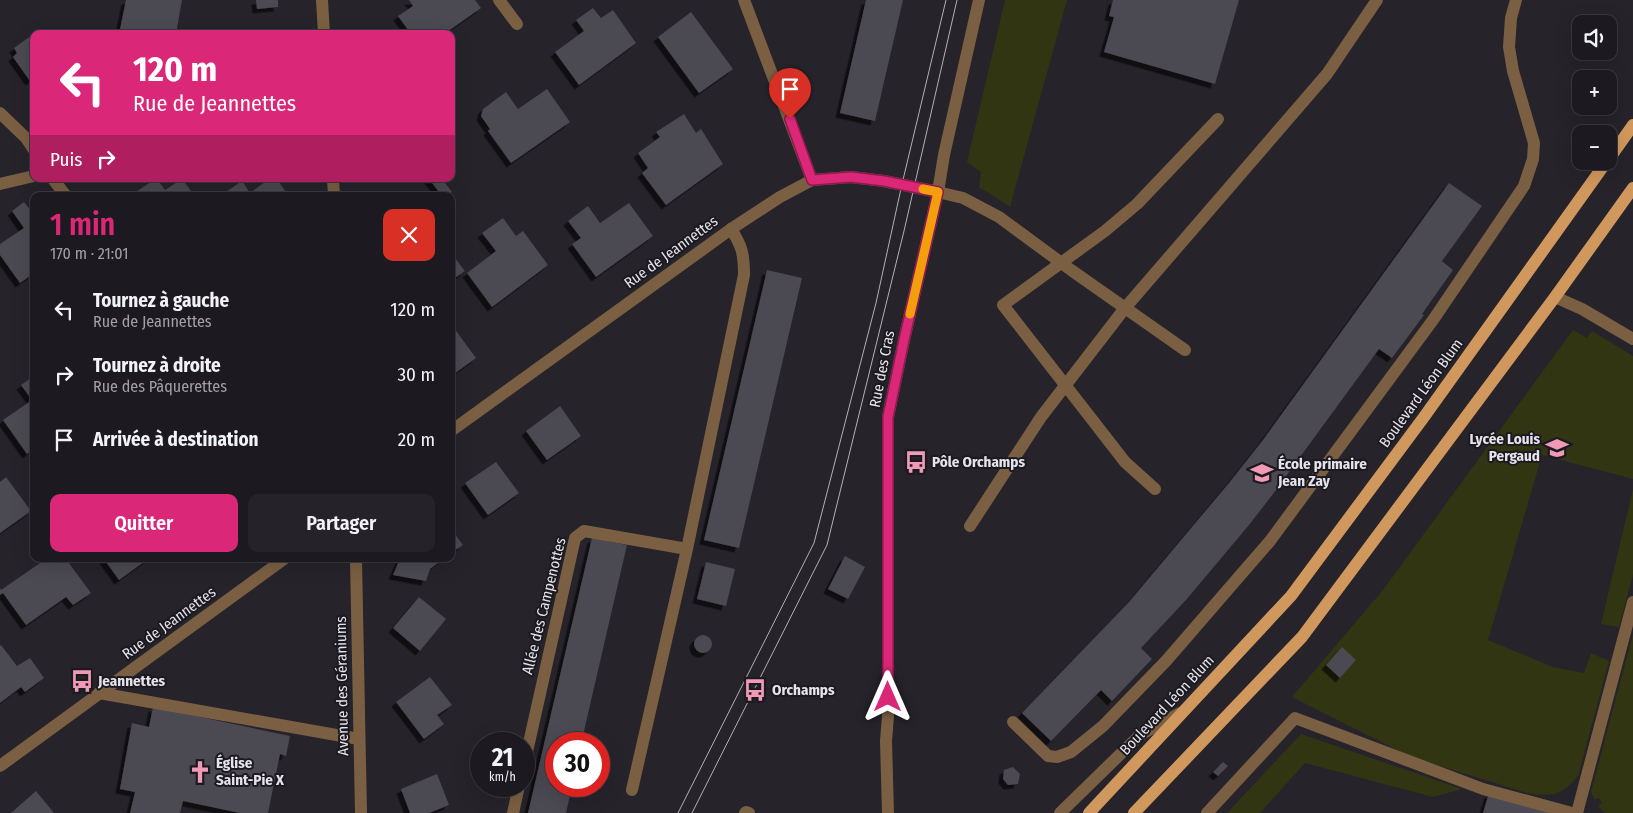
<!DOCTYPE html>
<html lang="fr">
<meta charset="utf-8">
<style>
:root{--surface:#1c1a20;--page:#252329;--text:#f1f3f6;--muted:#a0a1a5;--line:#3a383e;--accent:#db2777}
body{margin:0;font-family:"Fira Sans Condensed",sans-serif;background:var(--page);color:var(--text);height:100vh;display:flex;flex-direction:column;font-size:19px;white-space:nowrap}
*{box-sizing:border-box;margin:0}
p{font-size:16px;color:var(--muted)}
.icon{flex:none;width:28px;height:28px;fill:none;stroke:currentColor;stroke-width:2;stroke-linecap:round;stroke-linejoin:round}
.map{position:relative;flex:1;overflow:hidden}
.panel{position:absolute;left:30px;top:192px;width:425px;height:370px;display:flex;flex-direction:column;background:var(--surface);border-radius:10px;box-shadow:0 5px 20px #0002,0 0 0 1px var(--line)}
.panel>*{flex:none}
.top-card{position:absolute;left:30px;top:30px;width:425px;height:152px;border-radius:10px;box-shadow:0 5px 20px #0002,0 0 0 1px var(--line);background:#db2777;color:#fff;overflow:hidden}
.buttons{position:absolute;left:1572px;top:15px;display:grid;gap:10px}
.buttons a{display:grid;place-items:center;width:45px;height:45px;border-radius:10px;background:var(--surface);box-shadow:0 5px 20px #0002,0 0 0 1px var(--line);font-size:25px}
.speed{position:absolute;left:470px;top:732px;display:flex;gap:10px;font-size:25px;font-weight:700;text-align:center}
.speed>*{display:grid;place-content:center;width:65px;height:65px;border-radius:50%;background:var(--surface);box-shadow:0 5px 20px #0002,0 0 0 1px var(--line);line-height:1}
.speed small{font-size:12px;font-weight:400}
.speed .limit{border:8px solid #d22;background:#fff;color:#111}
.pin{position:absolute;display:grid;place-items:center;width:42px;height:42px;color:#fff;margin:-51px -21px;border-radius:50% 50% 50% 0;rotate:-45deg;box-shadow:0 0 5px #0007}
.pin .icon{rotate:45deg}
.me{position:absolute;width:55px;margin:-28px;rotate:0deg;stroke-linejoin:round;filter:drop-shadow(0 0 4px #0008)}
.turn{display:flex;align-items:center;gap:18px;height:105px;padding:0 20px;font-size:22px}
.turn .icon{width:65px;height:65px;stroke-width:2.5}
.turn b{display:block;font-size:35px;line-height:42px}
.then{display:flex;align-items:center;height:48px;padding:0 20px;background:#0003;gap:10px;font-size:19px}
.round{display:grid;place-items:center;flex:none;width:52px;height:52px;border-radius:10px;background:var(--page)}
.summary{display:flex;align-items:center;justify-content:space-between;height:85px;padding:0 20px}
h1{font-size:30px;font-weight:600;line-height:38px;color:var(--accent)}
.action{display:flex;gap:10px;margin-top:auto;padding:10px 20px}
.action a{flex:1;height:58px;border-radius:10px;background:var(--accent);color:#fff;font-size:20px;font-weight:600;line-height:58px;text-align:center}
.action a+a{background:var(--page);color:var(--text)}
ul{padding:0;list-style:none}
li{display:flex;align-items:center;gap:15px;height:65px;padding:0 20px}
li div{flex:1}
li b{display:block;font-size:19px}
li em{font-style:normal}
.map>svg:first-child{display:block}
</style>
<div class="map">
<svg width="1633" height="813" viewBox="0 0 1633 813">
<defs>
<filter id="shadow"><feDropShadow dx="-4.5" dy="4.5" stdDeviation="0" flood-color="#0009"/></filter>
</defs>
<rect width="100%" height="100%" fill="#26232b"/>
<!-- green -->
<path fill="#323512" d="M1005,0h62l-57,207 -21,-14 -10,-5 2,-16 -14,-10z
M1573,330l14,8 5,-7 41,25v123l-91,-24 -54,185 65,27 31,6 7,-20 18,8 -31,115c-17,19 -22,20 -47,18l-120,-37 -119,-60 91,-107z
M1633,489v86l-14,52 -18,-3z
M1633,634v179h-28l-7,-7 4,-3 -3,-5 -5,1 -3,-7z
M1301,734l161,55 -29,8 -128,-34 -45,50h-33z"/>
<!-- building -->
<path fill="#4b4851" filter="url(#shadow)" d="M126,0h56l-6,34h-57z
M256,0h22v7l-21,2z
M409,0h66l6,8 -37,26h-33l-13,-18 15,-10z
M866,0h37l-28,121 -35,-8z
M1113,0h126l-24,84 -111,-32 10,-35 -5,-1z
M593,8l8,10 12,-8 23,33 -57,42 -24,-33 29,-21 -8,-11z
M691,12l42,57 -34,24 -41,-56z
M39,30l3,4h-8v44l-4,3 -17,-24 4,-4 -3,-5z
M547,89l23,33 -59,41 -23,-32 2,-2 -9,-13 2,-7 23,-17 12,17z
M684,114l12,19 5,-4 22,35 -57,41 -24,-32 6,-5 -10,-15 22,-16 -4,-5z
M155,179h2l8,11 17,-11 12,16 -64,1z
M269,179h8l11,16 -68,1 22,-15 8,12z
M429,179h13l10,13 -7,4h-3z
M1449,183l33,23 -40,55 11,9 -31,44 2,1 -32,43 -13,-9 -106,145 -24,31 -63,75 -45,48 11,11 -40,42 -11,-11 -50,51 -29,-28 107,-111 100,-119 34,-43z
M24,202l10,13v58l-14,10 -20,-28v-11l24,-16 -12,-17z
M629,203l24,33 -57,41 -24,-33 9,-6 -13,-17 20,-15 12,17z
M503,218l13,18 7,-5 25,34 -56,42 -25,-34 29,-22 -14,-18z
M451,253l14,18 -13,9 -1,-1z
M767,270l35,8 -63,270 -35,-8z
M451,324l25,34 -25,18z
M34,376v72l-7,6 -24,-34 29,-20 -11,-15z
M560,406l21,30 -34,24 -21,-29z
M496,462l23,31 -31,22 -23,-32z
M6,477l25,34 -31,22v-51z
M451,529l12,16 -12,8z
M592,538l35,7 -46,199h-25v42h16l-6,27h-38z
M845,556l20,11 -17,32 -20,-10z
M46,559h20l25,34 -18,12 -7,-8 -40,28 -23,-32 -3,2v-7l1,2z
M104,559h44l-29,21z
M400,559h43l-13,10 -4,12 -33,-6z
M706,562l29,7 -9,37 -29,-7z
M419,597l27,22 -26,32 -27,-23z
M694 644a9 9 0 1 1 18 0a9 9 0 1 1-18 0Z
M1,645l16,21 13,-8 14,20 -19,14 -4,-5 -21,16v-57z
M1342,647l14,13 -16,18 -14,-13z
M430,677l22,28 -15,10 7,9 -20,15 -28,-37z
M153,707l137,29 -4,20 -6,-2 -12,59h-28l-57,-12 -3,12h-50l5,-21 -15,-3 12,-66 17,4z
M1223,762l5,4 -10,10 -5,-4z
M1013,767l7,7 -2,10 -10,1 -5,-6 1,-9z
M437,774l12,31 -20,8h-19l-9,-24z
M36,791l18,22h-43z
M1489,793l66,20h-72z"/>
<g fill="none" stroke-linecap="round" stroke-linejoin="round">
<!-- service -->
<path stroke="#7b5f43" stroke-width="12" d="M938,192l25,6 36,19 72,53 114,80
M1555,297l27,12 51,30
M1155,489l-30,-27 -122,-157 102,-74 32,-27 81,-85
M970,526l71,-109 84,-109 202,-234 50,-74
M99,693l260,46
M1013,722l35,34 9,1 14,-5 32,-26 63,-65 104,-120 163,-221 91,-134 9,-27 1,-16 -21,-72 -4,-24 2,-29 5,-18
M524,765l51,-227 9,-7 103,18
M632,790l55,-241 57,-274c0,-21 -2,-29 -13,-46
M513,813l6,-27
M745,813l1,-1 3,1
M1060,813l80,-78 40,-22
M1207,813l88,-95 188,71 89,24
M1577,813l56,-211"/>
<!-- minor -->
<path stroke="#7b5f43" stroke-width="12" d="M322,0l2,34
M499,0l18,24
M744,0l68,180
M0,113l26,25 8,12
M53,179l13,17
M333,179l1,17
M0,184l34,-8
M451,431l280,-202 49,-32 32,-17 39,-3 33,4 54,11
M356,559l5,254
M0,766l284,-207
M888,813l-2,-72 2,-25v-299l16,-77 34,-148 6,-37 35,-155"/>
<!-- primary -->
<path stroke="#d1985d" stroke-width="12" d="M1609,159l24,-34
M1089,813l202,-217 133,-179 183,-256
M1134,813l168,-176 253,-340 78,-109"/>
<!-- tram -->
<path stroke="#b3b0b7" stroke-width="1" d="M678,813l136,-270 62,-240 26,-119 44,-184
M692,813l135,-268 77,-314 53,-231"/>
</g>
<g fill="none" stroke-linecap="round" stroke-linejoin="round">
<defs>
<path id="route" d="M790,119l22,61 39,-3 33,4 54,11 -34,148 -16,77v280"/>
</defs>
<!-- route casing -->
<use href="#route" stroke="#8e194d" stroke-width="12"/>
<!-- route -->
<use href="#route" stroke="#db2777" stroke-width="9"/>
<!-- slow -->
<path stroke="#f59e0b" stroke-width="9" d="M910,314l28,-122 -15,-3"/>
</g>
<!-- icons -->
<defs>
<symbol id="school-bare" viewBox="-9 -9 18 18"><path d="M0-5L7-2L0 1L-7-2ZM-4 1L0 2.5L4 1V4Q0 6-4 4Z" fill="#f09ab6" stroke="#1c1a21" stroke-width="2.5" paint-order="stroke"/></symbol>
<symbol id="bus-bare" viewBox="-9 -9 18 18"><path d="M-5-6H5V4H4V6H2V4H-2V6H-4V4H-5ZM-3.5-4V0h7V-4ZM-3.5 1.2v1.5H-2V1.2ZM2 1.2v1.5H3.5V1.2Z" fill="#f09ab6" stroke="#1c1a21" stroke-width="2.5" paint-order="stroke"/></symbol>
<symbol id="church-bare" viewBox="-9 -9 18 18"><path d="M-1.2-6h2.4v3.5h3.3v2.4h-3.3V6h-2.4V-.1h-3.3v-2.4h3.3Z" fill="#f09ab6" stroke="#1c1a21" stroke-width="2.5" paint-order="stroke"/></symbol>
</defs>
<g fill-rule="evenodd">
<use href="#school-bare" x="1541" y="432" width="32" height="32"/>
<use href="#bus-bare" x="900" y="446" width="32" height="32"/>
<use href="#school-bare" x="1246" y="457" width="32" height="32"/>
<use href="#bus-bare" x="66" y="665" width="32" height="32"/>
<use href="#bus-bare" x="739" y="674" width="32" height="32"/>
<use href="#church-bare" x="184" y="756" width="32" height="32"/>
</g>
<g text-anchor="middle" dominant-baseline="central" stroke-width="4" stroke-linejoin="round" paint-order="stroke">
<!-- street labels -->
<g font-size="15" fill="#e6e4ea" stroke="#1c1a21">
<text transform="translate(671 252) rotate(-36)">Rue de Jeannettes</text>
<text transform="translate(882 369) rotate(-79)">Rue des Cras</text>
<text transform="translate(1421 393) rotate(-54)">Boulevard Léon Blum</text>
<text transform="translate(544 606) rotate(-76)">Allée des Campenottes</text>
<text transform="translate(169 623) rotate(-36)">Rue de Jeannettes</text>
<text transform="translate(342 686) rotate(-91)">Avenue des Géraniums</text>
<text transform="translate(1167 705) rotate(-47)">Boulevard Léon Blum</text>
</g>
<!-- poi labels -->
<g font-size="15" font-weight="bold" fill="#e6e4ea" stroke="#1c1a21" text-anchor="start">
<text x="1540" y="439" text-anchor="end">Lycée Louis<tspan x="1540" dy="17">Pergaud</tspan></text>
<text x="932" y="462">Pôle Orchamps</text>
<text x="1278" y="464">École primaire<tspan x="1278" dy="17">Jean Zay</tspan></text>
<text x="98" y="681">Jeannettes</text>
<text x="772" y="690">Orchamps</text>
<text x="216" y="763">Église<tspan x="216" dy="17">Saint-Pie X</tspan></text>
</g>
</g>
</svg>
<div class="buttons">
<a><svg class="icon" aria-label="sound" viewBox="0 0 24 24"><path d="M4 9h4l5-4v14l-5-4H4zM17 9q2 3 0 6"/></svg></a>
<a>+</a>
<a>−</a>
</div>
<div class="speed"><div>21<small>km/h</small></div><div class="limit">30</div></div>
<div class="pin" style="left:790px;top:119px;background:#d93025"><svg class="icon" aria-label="arrive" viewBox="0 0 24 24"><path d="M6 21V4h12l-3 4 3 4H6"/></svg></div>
<svg class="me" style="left:888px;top:697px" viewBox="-20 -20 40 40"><path d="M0-17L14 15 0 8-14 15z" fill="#db2777" stroke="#fff" stroke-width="4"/></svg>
<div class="top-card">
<div class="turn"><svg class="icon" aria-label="left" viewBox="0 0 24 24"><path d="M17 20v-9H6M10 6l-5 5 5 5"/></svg><div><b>120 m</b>Rue de Jeannettes</div></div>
<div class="then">Puis<svg class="icon" aria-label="right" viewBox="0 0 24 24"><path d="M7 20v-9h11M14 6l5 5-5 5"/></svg></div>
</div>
<section class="panel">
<div class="summary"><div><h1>1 min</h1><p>170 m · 21:01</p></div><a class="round" style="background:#d93025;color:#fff"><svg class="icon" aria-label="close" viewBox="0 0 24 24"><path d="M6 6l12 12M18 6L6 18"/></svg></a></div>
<ul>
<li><svg class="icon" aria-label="left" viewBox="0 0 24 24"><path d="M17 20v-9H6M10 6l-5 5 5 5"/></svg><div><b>Tournez à gauche</b><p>Rue de Jeannettes</p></div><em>120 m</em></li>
<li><svg class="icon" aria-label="right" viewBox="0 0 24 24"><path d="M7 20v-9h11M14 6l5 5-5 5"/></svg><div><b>Tournez à droite</b><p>Rue des Pâquerettes</p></div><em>30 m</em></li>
<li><svg class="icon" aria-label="arrive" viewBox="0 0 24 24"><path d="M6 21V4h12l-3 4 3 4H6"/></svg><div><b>Arrivée à destination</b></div><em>20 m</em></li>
</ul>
<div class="action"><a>Quitter</a><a>Partager</a></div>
</section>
</div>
